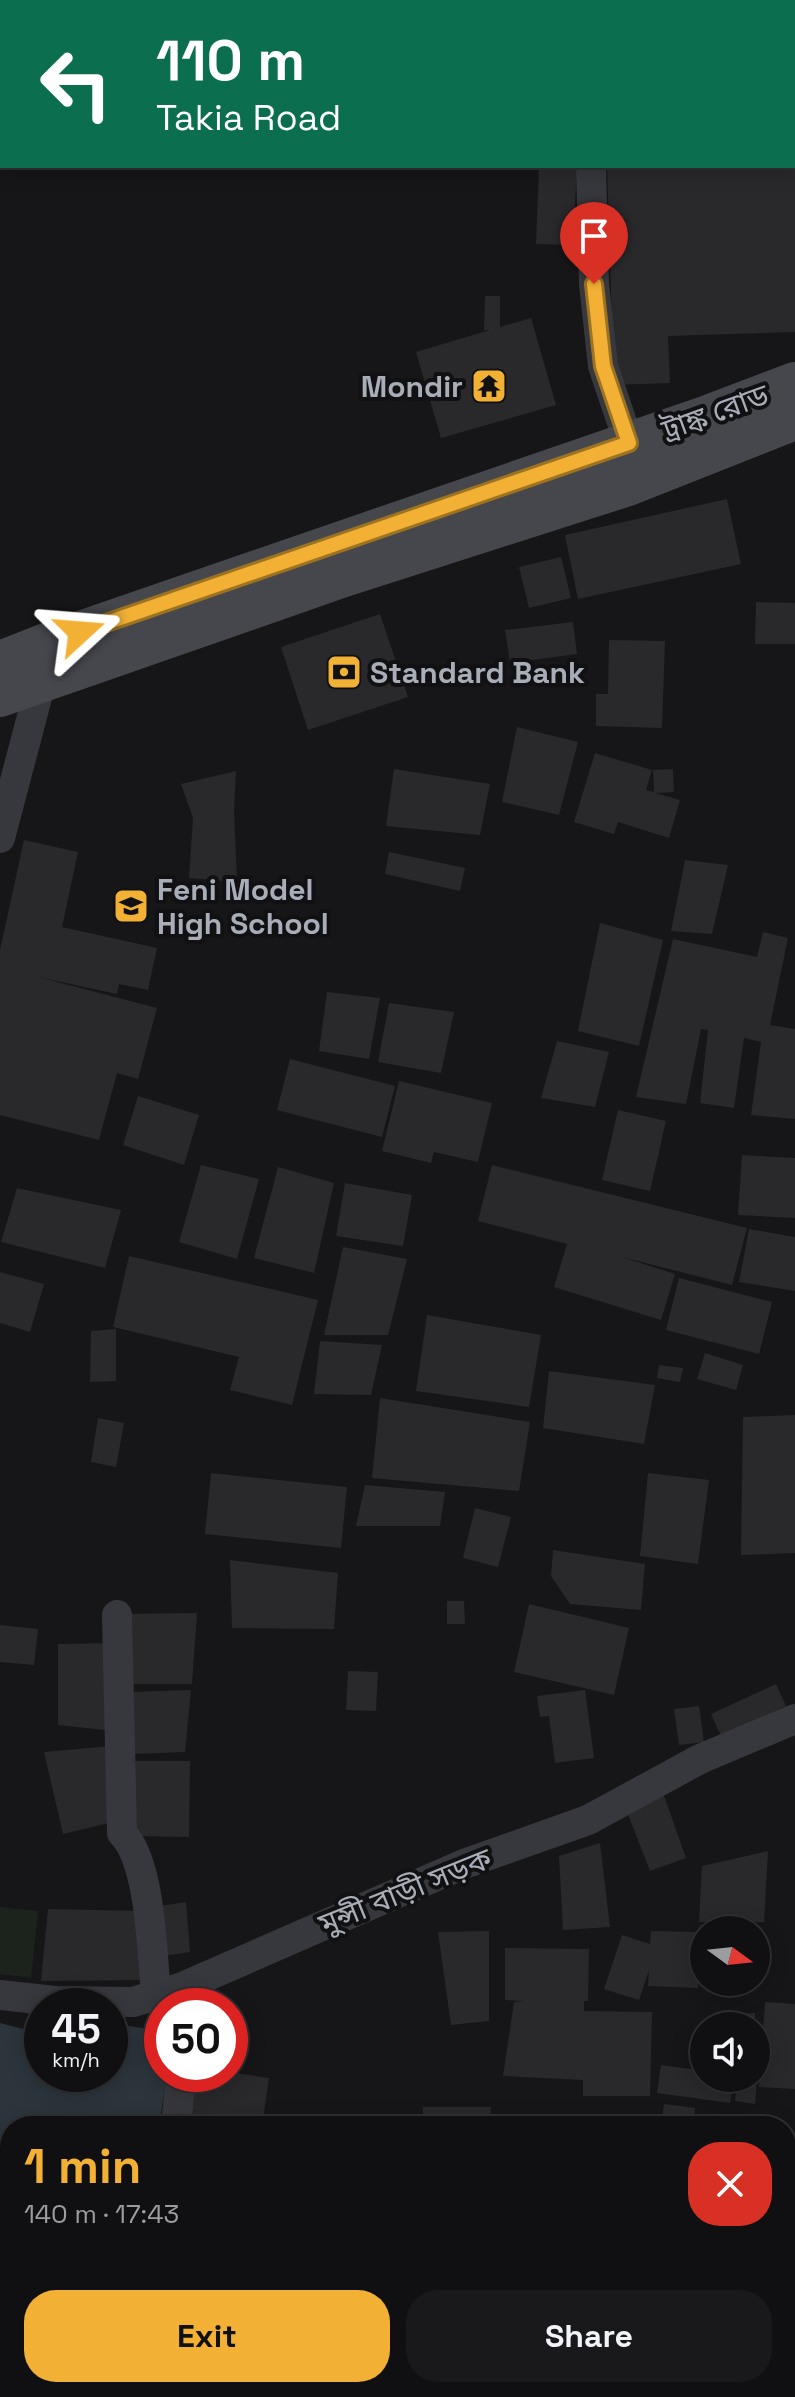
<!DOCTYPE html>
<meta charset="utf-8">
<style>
:root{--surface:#101012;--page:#19191b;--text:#f1f3f6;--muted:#9c9d9f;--line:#303032;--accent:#f2b134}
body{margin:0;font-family:"Space Grotesk","Noto Sans Bengali",sans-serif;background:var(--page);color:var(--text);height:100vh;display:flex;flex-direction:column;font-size:30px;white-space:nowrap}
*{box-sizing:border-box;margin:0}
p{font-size:26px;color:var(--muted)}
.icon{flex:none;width:44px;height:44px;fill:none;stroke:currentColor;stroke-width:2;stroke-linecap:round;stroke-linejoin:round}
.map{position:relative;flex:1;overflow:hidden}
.details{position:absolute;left:0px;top:2116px;width:796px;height:282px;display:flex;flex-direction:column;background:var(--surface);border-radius:32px 32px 0 0;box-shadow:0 4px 20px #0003,0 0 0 2px var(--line)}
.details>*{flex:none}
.top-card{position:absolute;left:0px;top:0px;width:796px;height:168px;box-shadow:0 4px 20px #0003,0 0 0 2px var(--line);background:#0b6e4f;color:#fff;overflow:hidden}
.needle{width:52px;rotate:105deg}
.fabs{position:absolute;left:690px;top:1916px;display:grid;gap:16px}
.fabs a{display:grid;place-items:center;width:80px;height:80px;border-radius:50%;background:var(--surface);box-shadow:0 4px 20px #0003,0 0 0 2px var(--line);font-size:40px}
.speed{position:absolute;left:24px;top:1988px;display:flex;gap:16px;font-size:40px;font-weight:700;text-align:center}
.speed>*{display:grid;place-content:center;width:104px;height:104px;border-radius:50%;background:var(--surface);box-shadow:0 4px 20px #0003,0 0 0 2px var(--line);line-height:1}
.speed small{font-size:20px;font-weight:400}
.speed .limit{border:12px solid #d22;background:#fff;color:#111}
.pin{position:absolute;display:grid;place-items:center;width:68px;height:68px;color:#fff;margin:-82px -34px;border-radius:50% 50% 50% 0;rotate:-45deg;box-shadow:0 0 8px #0007}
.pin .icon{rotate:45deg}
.me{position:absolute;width:88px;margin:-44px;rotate:71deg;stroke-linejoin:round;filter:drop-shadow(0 0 6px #0008)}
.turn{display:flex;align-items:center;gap:28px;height:168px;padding:0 24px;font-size:36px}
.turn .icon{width:104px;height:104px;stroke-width:2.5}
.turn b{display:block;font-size:56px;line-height:68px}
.round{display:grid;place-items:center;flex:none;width:84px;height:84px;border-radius:32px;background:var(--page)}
.head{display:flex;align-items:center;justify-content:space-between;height:136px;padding:0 24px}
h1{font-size:48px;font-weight:700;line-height:60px;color:var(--accent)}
.cta{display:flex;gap:16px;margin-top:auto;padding:16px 24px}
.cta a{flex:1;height:92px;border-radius:32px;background:var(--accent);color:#111;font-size:32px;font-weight:700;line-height:92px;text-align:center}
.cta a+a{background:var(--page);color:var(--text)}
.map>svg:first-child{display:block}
</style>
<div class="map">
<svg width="795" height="2397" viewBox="0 0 795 2397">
<rect width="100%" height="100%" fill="#161618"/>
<!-- green -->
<path fill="#1c231d" d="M0,1907l38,4 -7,67 -31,-4z"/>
<!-- water -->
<path fill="#2c353c" d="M0,2023l23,6 19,-2v47h68v-51l52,8v43h5l-8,52h-149v138l-10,-2z"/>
<!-- building -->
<path fill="#29292c" d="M539,166h38l-4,79 -37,-1z
M607,166h188v166l-127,4 2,47 -56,2z
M485,296h15v31l31,-9 25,87 -115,33 -25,-86 74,-22h-6z
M727,499l14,65 -163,35 -13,-64z
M561,557l10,41 -42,10 -10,-41z
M756,602l39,1v41h-40z
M380,614l28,83 -100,33 -27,-83z
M573,622l4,32 -67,9 -5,-33z
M609,640l56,1 -3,87 -66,-2v-32h12z
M517,727l61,15 -19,73 -57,-13z
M595,753l57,17 -6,20 8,2 -1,-22 20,-1 1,23 -19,1 25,7 -11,38 -51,-16 -4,12 -40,-12z
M394,769l96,15 -10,51 -94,-9z
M236,771l-2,40 3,71 -48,-4 4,-60 -12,-34z
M24,840l54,12 -16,75 95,21 -9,42 -29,-6 -2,10 -79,-17 119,31 -19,71 -21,-6 -18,67 -99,-25v-165z
M389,852l76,16 -5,23 -75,-17z
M685,860l43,5 -16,69 -41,-3z
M600,923l63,17 -24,106 -61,-15z
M763,932l25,6 -18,87 25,4v90l-44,-4 10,-73 -17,-4 -10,70 -34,-5 8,-73 -7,-1 -15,75 -50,-7 37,-158 84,18z
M327,992l53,6 -11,61 -50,-8z
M389,1003l65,9 -13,61 -63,-11z
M557,1041l52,11 -14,55 -54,-9z
M290,1059l105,27 -13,51 -105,-27z
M399,1081l93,22 -14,59 -44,-10 -3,11 -49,-12z
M138,1096l61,19 -15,50 -61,-20z
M618,1110l48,11 -16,70 -48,-11z
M742,1155l53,3v60l-57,-3z
M201,1165l58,14 -22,80 -58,-17z
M492,1165l255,63 -15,57 -110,-28 53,17 -14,46 -107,-33 13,-43 -89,-23z
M278,1167l56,16 -20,90 -60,-15z
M345,1183l67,12 -9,51 -67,-10z
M17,1188l104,22 -16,58 -104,-26z
M749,1229l46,8v54l-56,-9z
M343,1247l64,12 -19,76h-64z
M129,1256l189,44 -26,105 -62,-15 9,-33 -126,-30z
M0,1272l44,12 -14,48 -30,-9z
M679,1278l93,24 -13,52 -93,-24z
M427,1315l114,20 -12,72 -113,-16z
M116,1329v52l-26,1 1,-51z
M320,1341l62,4 -11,50 -57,-1z
M705,1353l38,12 -7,25 -39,-11z
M659,1365l24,3 -3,14 -23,-4z
M549,1371l106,14 -11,59 -101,-16z
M380,1398l150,24 -11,69 -147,-13z
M795,1415v138l-54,2 2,-138z
M98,1418l26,5 -8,44 -25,-5z
M211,1473l136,14 -6,61 -136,-14z
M648,1473l61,7 -11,84 -58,-8z
M365,1485l80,7 -5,34h-84z
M475,1508l36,9 -13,50 -35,-9z
M553,1550l92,14 -4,46 -71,-6 -19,-28z
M230,1560l108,13 -4,56 -102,-1z
M447,1601h17l1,23h-18z
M529,1604l100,24 -15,67 -100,-23z
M197,1613l-5,71h-70l3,-70z
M0,1625l38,4 -4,36 -34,-3z
M114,1643l-1,88 -55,-6v-81z
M348,1671l30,1 -2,39 -30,-1z
M776,1684l10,22 -65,30 -10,-22z
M191,1690l-6,62 -52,2 -1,-62z
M585,1690l9,68 -39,5 -6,-47 -9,1 -3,-21z
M699,1706l5,36 -25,3 -5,-36z
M111,1746l2,76 -50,12 -19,-82z
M129,1761h61l-1,76 -54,-1z
M662,1790l24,68 -36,13 -24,-62z
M600,1843l10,84 -47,3 -4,-74z
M768,1851l-4,71h-65l3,-56z
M186,1902l4,50 -33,5 -4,-50z
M48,1909l95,2 2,69 -104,1z
M489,1931v90l-38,4 -13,-93z
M651,1931l50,1 -3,56 -50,-2 1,-16 -10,30 -35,-11 18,-54 28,9z
M505,1948l84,1 -1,52h-4v10l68,1 -2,84h-67v-16l-80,-4 11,-74 10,-1 -19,-1z
M765,2002l30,2v85l-36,-2z
M755,2013v13h-32l1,-12z
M661,2065l43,6v7h30l-4,25 -73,-10z
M230,2072l39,6 -7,48h-75l8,-52z
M738,2078h19l-2,26 -20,-3z
M664,2104l31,4 -2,18h-32z
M423,2107h68l-1,19h-67z
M786,2277l9,2v24l-9,-3z
M0,2308l10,3 -9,43h-1z
M786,2323l9,3 -2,71 -27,-9h20z
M91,2388h89l-3,9h-89z
M276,2388h50l-3,9h-50z
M354,2388h35l-2,9 -34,-2z
M396,2388h30l-3,9 -29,-1z
M460,2388h80l-3,9h-80z
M548,2388h34l-2,9h-34z"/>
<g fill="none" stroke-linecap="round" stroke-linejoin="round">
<!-- minor -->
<path stroke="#37383d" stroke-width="30" d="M63,0l18,2
M588,2v-2
M794,106h1
M591,166l3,118 9,82 26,77
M0,838l45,-171
M117,1615l5,218c29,29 30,120 34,162
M0,1995l55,6 78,1 47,-14 284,-124 124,-44 112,-61 95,-40
M176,2126l5,-52
M0,2297l10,3
M198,2388l8,9"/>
<!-- secondary -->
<path stroke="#45474d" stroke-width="42" d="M0,662l51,-20 657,-226 87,-33
M0,696l344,-120 284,-91 167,-66"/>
</g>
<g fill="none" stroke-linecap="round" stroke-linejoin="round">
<defs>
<path id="route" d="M80,632l549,-189 -26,-77 -9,-82"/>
</defs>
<!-- route casing -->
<use href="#route" stroke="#9d7322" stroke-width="20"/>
<!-- route -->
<use href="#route" stroke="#f2b134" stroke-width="14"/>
</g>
<!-- icons -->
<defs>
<symbol id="temple-square" viewBox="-11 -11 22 22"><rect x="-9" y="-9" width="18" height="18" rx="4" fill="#f2b134" stroke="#111113"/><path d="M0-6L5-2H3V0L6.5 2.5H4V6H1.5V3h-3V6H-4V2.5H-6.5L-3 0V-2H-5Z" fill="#111"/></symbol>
<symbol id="bank-square" viewBox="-11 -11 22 22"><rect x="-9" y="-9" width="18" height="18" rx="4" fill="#f2b134" stroke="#111113"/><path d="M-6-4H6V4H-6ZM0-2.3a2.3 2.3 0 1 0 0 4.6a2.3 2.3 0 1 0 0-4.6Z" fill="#111"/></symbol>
<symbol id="school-square" viewBox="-11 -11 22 22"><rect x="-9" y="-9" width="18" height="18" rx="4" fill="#f2b134" stroke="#111113"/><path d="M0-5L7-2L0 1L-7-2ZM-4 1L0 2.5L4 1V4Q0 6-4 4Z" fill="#111"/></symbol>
</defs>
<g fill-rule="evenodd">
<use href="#temple-square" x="469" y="366" width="40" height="40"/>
<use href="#bank-square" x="324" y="652" width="40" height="40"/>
<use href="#school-square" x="111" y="886" width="40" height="40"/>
</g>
<g text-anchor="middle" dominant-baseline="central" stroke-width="8" stroke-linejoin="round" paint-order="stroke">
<!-- poi labels -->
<g font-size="30" font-weight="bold" fill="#a8adb8" stroke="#111113" text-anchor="start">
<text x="463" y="386" text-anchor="end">Mondir</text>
<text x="370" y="672">Standard Bank</text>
<text x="157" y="889">Feni Model<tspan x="157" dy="34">High School</tspan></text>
</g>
<!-- street labels -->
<g font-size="30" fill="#a8adb8" stroke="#111113">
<text transform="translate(715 412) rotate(-20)">ট্রাঙ্ক রোড</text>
<text transform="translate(405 1891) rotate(-22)">মুন্সী বাড়ী সড়ক</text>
</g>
</g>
</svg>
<div class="fabs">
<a><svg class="needle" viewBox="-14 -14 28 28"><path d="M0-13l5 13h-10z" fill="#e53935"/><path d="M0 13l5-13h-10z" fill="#9c9d9f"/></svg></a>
<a><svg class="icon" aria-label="sound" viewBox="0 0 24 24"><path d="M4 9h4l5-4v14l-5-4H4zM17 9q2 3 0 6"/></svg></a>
</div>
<div class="speed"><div>45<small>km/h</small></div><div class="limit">50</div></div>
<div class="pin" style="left:594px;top:284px;background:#d93025"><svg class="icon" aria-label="arrive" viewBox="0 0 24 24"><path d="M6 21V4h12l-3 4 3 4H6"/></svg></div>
<svg class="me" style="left:80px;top:632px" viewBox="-20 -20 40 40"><path d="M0-17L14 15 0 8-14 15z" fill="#f2b134" stroke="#fff" stroke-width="4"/></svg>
<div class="top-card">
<div class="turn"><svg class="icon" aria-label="left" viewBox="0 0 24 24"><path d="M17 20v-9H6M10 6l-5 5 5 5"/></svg><div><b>110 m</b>Takia Road</div></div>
</div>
<section class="details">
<div class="head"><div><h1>1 min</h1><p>140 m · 17:43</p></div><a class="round" style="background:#d93025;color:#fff"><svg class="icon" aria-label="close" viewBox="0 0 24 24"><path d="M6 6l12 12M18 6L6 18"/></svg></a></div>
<div class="cta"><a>Exit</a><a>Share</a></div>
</section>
</div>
